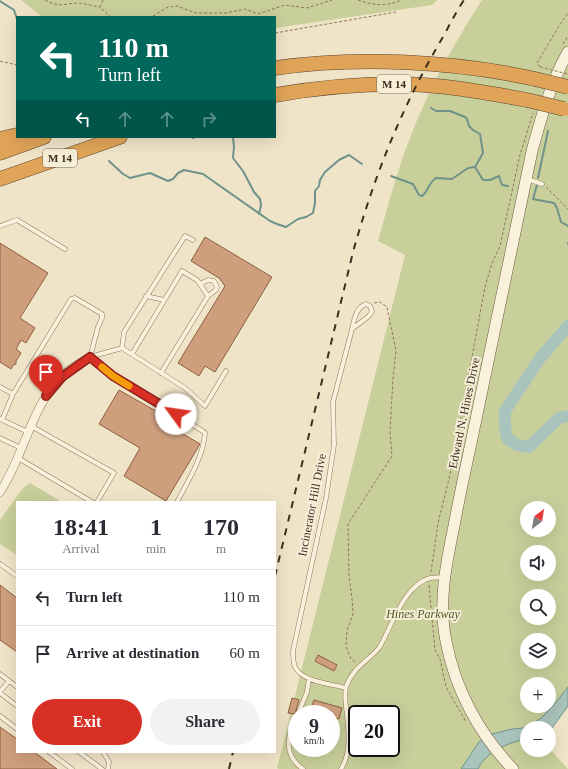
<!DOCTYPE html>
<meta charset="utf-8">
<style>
:root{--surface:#fff;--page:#f2f2f3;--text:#2b2b33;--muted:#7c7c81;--line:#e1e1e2;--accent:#d93025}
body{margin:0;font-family:Georgia,serif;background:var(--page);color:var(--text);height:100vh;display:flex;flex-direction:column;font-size:15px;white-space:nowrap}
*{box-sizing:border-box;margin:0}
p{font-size:13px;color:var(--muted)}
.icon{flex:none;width:22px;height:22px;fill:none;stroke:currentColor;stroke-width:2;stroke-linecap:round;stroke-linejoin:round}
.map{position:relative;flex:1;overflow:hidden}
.drawer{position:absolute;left:16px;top:501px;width:260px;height:252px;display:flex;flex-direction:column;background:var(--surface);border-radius:0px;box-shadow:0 4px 16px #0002}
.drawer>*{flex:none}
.top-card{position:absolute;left:16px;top:16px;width:260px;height:122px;border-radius:0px;box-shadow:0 4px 16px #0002;background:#00695c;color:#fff;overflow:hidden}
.needle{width:26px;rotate:31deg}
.tools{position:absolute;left:520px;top:501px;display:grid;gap:8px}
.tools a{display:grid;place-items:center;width:36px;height:36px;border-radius:50%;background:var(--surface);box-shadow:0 4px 16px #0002;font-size:20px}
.speed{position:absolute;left:288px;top:705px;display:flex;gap:8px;font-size:20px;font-weight:700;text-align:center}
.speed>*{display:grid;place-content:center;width:52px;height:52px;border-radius:50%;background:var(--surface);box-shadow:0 4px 16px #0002;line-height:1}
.speed small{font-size:10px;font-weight:400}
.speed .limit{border:2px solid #111;border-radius:6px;background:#fff;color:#111}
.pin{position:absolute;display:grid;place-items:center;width:34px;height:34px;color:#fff;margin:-41px -17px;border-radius:50% 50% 50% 0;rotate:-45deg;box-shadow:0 0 4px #0007}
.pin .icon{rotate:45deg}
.me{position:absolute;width:44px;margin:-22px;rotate:301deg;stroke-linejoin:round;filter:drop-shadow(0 0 3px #0008)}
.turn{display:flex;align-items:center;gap:14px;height:84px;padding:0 16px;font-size:18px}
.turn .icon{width:52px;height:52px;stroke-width:2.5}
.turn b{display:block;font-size:28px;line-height:34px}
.lanes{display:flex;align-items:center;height:38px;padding:0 16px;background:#0003;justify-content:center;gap:20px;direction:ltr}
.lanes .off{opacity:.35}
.eta{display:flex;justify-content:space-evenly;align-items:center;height:68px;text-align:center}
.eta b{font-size:24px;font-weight:700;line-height:28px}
.button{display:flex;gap:8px;margin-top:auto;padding:8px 16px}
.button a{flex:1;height:46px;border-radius:24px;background:var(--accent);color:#fff;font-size:16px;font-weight:700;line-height:46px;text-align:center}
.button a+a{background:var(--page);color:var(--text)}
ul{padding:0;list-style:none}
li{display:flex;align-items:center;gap:12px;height:56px;padding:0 16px;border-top:1px solid var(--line)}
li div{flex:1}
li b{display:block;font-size:15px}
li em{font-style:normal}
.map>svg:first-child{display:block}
</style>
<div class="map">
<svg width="568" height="769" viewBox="0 0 568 769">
<rect width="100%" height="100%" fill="#f0e4c8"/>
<!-- green -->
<path fill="#c9cf9b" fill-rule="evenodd" d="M21,0h416l-5,5 -157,23v-11h-233z
M482,0h86v705l-41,23v22h22v-2l19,21h-289l-2,-1 128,-513 -27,-14c10,-35 19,-70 32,-103 18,-48 44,-95 72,-138zM527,508h22v22h-22zM527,552h22v22h-22zM527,596h22v22h-22zM527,640h22v22h-22zM527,684h22v22h-22zM297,714h34v34h-34zM357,714h34v34h-34z
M30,483l32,19h-45v53l-17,-11v-24l23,-32z"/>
<!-- water -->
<path fill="#a9c4bc" stroke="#6f938a" d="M568,687v19l-19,26v-4h-22v11c-16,2 -43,14 -49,30h-17l18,-27 9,-7 24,-6 11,-1 17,-9 13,-13z"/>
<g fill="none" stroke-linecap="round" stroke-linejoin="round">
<!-- stream -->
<path stroke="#6f938a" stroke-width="2" d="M0,1l14,9 3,9
M431,108l5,3h14l15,6 2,2 2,7 4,4 7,4 3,19 -8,14
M233,137l1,10 -1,11 10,13 11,21 6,7 1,6 -2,9
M193,138l2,-1
M109,161l14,13 7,4 20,-5 18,8 5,-2 5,-6 6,-3 19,4 67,47 7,3 9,3 12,-8 8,-2 7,-4 2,-10v-12l4,-5 1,-6 5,-8 14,-12 10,-5 13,9
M475,167l8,13h7l9,-4 3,9 6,1
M391,176l22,8 6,11 3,1c7,-5 6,-13 14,-18l16,1 16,-11 7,-1
M538,178l10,-47
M537,185l-4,14 21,4 3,5 4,14 7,4
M568,243v1"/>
<!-- river -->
<path stroke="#a9c4bc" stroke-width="12" d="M568,326l-27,31 -36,54v16l2,11 10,7 12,2 30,-29 9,-2"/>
</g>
<!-- building -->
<path fill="#cf9f7d" stroke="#8d5f41" d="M205,237l67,40 -57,95 -10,-6 -6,10 -21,-13 47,-77 -6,-8 -28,-17z
M0,243l48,30 -28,45 15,10 -9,15 -5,-3 -5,9 5,4 -5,8v3l-3,1 -2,4 -11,-7z
M119,390l42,24 -3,5 42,25 -34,57 -42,-25 16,-28 -41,-24z
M0,585l17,13v54l-17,-12z
M318,655l19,10 -3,6 -19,-10z
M292,698l7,2 -4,14 -7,-1z
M314,700l28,8 -3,11 -8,-2v-3h-11l-10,-3z
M0,727l17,12v13h17l23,17h-57z"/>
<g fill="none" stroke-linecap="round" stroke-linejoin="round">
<defs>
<path id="lane" d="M527,179l15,5
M0,226l17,-6 48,29
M146,296l18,4
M122,348l2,-16 61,-96 8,4
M132,354l50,-83 15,9 11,16
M90,357l23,19 88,54 4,3c-2,25 -17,48 -28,69
M90,357l32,-9 63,40 20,18 21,-35
M161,373l47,-77 8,-6 1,-3 -3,-6 -6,-1 -8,4
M0,387l13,7
M0,419l28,13
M2,420l11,-26 58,-95 4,-1 27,16v4l-4,9 -8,30
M31,426l83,47 -17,29
M0,438l21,10
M18,458l74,44
M0,564l17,12
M0,674l17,13
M346,688c-14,-4 -44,-6 -51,-21 -2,-5 -2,-11 -2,-16l33,-153 8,-53 -1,-43 19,-73c2,-9 4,-22 14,-25l4,2 2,5 -3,5 -17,13
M0,692l9,-11
M0,693l17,13
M298,714l9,-22 2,-13
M0,716l17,13
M297,717c-10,19 -14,38 6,52
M49,752l23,17
M79,752l23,17
M103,752l6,10 -1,7
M341,769c10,-16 8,-36 6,-54 -1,-9 -3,-19 -1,-28 7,-20 21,-25 33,-39 13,-22 25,-63 51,-70 4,-1 9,0 13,-1"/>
<path id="street" d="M0,492c24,-36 30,-82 60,-114 9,-9 20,-15 30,-21"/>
<path id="secondary" d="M513,769c-34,-35 -58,-80 -67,-128 -8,-38 0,-77 8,-115 5,-28 11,-55 17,-83 20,-97 41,-194 61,-292 9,-33 19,-69 36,-99"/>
<path id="highway" d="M275,68c82,-12 179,-7 260,11
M275,95c40,-7 81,-11 122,-11 43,0 87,8 130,16
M0,139l17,-4
M0,153l44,-16
M0,179l120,-42"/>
</defs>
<!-- lane casing -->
<use href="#lane" stroke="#8d765c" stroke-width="5"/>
<!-- street casing -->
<use href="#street" stroke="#8d765c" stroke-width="9"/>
<!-- secondary casing -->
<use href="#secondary" stroke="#6f573f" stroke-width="12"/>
<!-- highway casing -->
<use href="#highway" stroke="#5b4430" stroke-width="15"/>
<!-- path -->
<path stroke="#8d765c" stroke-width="1" stroke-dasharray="3 2" stroke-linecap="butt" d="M45,0c15,8 17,4 32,3 7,0 15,3 23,4
M103,0l-3,7 11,10
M358,0c14,5 30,7 43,0
M148,17l5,-1 15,-9 9,-1 19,7h30l19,-4 13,5 27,-9 22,3 25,-8
M275,33l121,-21
M563,44l5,-8
M0,61l17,4
M540,67l-3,-4 22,-37 9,-13
M546,187l22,22
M431,572l7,-49 12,-48 35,-188 7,-24 8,-17 20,-91 13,-42
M429,585l6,65 5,9 6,28 20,35
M355,662l-4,-3 -5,-13 1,-15 6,-17 -1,-16 -3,-22 -1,-52 44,-68 -2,-24 3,-54 3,-27 -9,-44 -7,-5 -6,1"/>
<!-- lane -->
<use href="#lane" stroke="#faf1dc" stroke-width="4"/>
<!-- street -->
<use href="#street" stroke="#faf1dc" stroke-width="8"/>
<!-- secondary -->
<use href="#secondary" stroke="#faf1dc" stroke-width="11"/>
<!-- highway -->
<use href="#highway" stroke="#e0a458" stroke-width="14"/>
<!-- rail -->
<path stroke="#3d2e20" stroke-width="2" stroke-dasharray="7 7" stroke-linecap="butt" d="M275,576l78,-324c21,-76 50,-148 90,-215 7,-13 13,-25 21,-37
M229,769l4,-17"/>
<defs>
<path id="highway-bridge" d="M535,79l33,8
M527,100l37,9"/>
</defs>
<!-- highway-bridge casing -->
<use href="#highway-bridge" stroke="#5b4430" stroke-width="15" stroke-linecap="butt"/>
<!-- path-bridge -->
<path stroke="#8d765c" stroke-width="1" stroke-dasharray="3 2" stroke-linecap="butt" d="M540,67l28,7"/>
<!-- highway-bridge -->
<use href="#highway-bridge" stroke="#e0a458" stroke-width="14"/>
</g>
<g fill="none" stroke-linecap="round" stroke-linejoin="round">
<defs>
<path id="route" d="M46,396l16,-19 28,-20 23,19 63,38"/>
</defs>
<!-- route casing -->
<use href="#route" stroke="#8d1f18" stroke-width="10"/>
<!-- route -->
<use href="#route" stroke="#d93025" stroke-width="7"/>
<!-- slow -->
<path stroke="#f59e0b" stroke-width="7" d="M102,367l11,9 16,10"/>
</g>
<g text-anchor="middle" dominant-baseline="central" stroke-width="4" stroke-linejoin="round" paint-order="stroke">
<!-- shield labels -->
<g fill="#f7eed8" stroke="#756857" stroke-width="1">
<rect x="377" y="75" width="34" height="18" rx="3"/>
<rect x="43" y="149" width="34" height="18" rx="3"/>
</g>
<g font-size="11" font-weight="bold" fill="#3d2e20">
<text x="394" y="84">M 14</text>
<text x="60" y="158">M 14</text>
</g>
<!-- street labels -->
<g font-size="12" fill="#3d2e20" stroke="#f7eed8">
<text transform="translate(464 413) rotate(-78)">Edward N. Hines Drive</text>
<text transform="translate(312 505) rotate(-79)">Incinerator Hill Drive</text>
</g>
<!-- park labels -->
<g font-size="12" font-style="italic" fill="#4d5a26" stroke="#f7eed8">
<text x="423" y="614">Hines Parkway</text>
</g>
</g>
</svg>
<div class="tools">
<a><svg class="needle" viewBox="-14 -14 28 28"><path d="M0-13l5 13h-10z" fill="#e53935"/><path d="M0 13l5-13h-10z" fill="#7c7c81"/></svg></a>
<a><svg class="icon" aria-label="sound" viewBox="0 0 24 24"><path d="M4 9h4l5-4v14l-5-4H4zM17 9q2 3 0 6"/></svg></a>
<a><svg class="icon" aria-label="search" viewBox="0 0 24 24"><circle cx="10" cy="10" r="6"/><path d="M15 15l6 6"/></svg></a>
<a><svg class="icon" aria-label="layers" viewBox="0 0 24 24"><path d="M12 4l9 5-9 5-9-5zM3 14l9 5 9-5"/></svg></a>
<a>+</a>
<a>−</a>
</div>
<div class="speed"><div>9<small>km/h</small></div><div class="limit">20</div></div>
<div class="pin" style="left:46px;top:396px;background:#d93025"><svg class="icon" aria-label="arrive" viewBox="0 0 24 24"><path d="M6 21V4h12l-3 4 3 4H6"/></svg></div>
<svg class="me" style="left:176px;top:414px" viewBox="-20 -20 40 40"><circle r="19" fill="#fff"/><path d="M0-13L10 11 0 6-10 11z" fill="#d93025"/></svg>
<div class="top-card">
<div class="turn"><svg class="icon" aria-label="left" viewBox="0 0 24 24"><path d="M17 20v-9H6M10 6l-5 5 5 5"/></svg><div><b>110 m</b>Turn left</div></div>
<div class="lanes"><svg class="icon" aria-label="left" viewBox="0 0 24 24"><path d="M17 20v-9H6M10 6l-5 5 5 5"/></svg><svg class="icon off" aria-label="ahead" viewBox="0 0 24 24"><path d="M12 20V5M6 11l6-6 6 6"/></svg><svg class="icon off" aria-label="ahead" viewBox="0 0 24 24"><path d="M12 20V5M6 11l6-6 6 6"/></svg><svg class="icon off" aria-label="right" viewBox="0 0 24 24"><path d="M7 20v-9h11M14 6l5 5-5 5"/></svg></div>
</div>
<section class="drawer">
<div class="eta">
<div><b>18:41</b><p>Arrival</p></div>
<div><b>1</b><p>min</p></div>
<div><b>170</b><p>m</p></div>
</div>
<ul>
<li><svg class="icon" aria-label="left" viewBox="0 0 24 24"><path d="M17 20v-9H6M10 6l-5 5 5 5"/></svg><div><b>Turn left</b></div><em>110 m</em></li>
<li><svg class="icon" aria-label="arrive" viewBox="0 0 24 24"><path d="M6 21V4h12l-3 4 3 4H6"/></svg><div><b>Arrive at destination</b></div><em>60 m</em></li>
</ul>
<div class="button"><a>Exit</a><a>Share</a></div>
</section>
</div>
